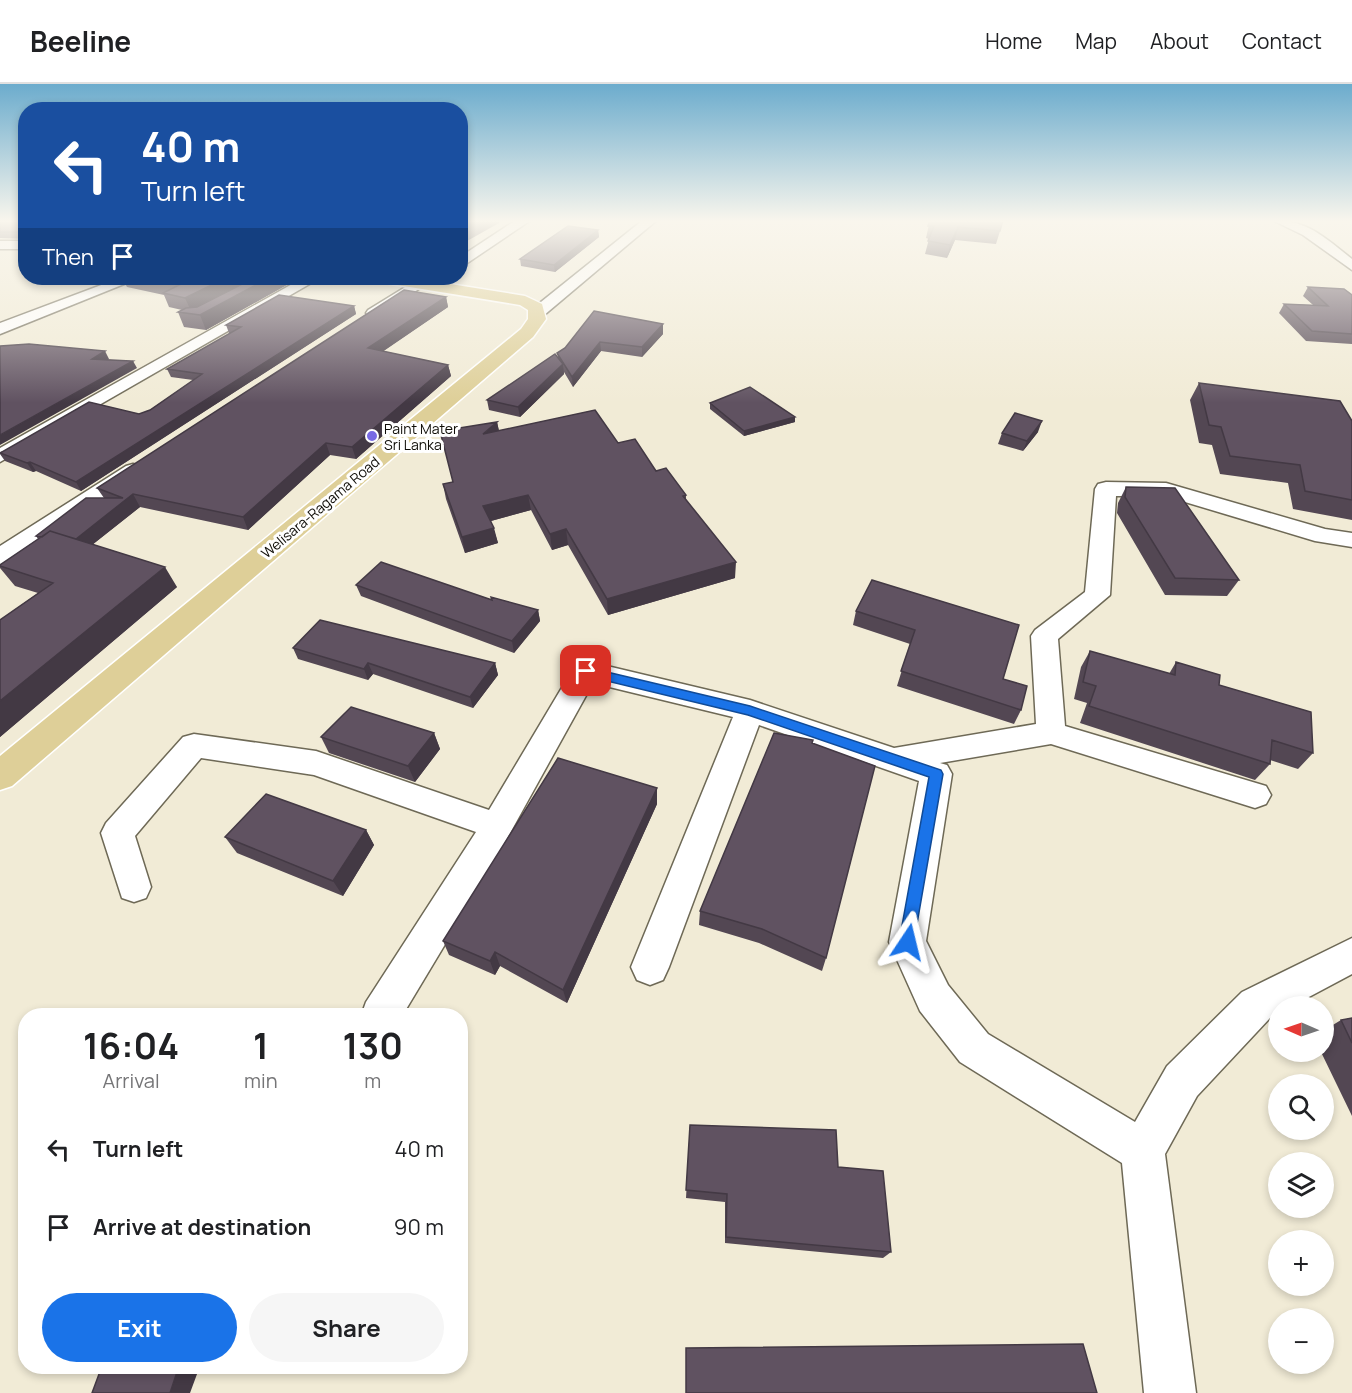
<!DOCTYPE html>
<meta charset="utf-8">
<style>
:root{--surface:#fff;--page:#f6f6f6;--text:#202124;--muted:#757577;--line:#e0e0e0;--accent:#1a73e8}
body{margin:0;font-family:Manrope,sans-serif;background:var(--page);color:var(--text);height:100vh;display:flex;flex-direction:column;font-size:22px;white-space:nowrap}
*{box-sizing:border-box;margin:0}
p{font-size:20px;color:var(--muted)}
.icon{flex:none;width:33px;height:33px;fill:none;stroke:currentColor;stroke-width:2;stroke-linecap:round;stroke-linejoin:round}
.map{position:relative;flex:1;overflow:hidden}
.details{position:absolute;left:18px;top:924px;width:450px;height:366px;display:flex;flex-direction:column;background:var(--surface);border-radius:24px;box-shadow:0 3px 9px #0003}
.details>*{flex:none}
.banner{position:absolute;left:18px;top:18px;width:450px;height:183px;border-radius:24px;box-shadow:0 3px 9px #0003;background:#1a4fa0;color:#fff;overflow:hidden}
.needle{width:39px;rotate:272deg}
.buttons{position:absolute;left:1268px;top:912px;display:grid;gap:12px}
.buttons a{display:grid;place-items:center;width:66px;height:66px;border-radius:50%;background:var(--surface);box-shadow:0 3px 9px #0003;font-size:30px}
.pin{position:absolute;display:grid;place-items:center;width:51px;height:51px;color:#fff;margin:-26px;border-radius:12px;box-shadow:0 3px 9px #0006}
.me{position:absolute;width:66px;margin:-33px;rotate:10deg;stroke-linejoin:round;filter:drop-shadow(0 0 4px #0008)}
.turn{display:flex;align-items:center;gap:21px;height:126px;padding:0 24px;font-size:27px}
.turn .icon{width:78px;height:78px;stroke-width:2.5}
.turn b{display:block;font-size:42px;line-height:51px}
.then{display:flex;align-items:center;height:57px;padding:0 24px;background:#0003;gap:12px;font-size:22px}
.eta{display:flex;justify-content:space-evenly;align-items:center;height:102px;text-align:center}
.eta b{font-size:36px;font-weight:700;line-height:42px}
.cta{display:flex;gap:12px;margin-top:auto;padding:12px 24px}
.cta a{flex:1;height:69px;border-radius:36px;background:var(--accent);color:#fff;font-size:24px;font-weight:700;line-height:69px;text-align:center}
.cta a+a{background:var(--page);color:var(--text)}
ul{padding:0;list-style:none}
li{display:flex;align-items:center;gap:18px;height:78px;padding:0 24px}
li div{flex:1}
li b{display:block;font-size:22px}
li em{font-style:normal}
header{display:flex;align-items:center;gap:36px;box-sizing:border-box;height:84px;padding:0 30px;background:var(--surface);border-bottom:2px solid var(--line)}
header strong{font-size:28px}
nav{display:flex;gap:33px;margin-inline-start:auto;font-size:21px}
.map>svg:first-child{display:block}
</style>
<header>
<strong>Beeline</strong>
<nav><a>Home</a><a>Map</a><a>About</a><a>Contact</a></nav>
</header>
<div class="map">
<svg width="1352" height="1309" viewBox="0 0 1352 1309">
<rect width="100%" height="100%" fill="#f1ebd6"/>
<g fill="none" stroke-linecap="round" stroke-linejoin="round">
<defs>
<path id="minor" d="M516,136h15l-71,48v-11z
M643,136h14l-114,96h-12l-2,-3 2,-3z
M1272,136c36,0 53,18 80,39v11l-49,-35z
M0,157h26v8h-26z
M120,194h19l-139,56v-11z
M303,194h17l-320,184v-14z
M420,194h21l-18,8 -43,30h-12l-2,-3 2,-3z
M133,380l7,2 4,4 -4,4 -132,88 -8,2v-18l126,-80z
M1106,398l60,1 159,46 27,4v14l-37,-6 -150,-45h-49l-6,99 -52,44 7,87 201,60 5,9 -5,9 -11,4 -204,-64 -111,19 7,2 5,9 -26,167 22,44 40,49 147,88 32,-56 75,-74 110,-54v36l-60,32h-14v8l-8,4 -73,78 -32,58 31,239h-52l-22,-230 -162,-101 -40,-51 -31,-69 30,-161 -160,-56 -90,242 -6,13 -13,5 -13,-5 -6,-13 102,-250 -140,-34 -104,188 -87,145h-41l5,-14 110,-170 -162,-57 -113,-17 -66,78 16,51 -5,11 -12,4 -12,-4 -21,-65 5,-10 77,-86 11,-3 122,17 173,59 87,-146 10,-3 164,39 144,48 142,-24 -5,-88 4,-6 50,-38 10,-103 3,-5z"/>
<path id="major" d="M377,194h35l113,18 17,8 4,15 -13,18 -521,449 -12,4v-34l521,-427 7,-10v-9l-8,-5 -135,-22z"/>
</defs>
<!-- minor casing -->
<use href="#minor" stroke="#6e6956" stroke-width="3"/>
<!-- major casing -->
<use href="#major" stroke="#fff" stroke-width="3"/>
<!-- minor -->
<use href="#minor" fill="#fff" fill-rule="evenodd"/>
<!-- major -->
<use href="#major" fill="#decf98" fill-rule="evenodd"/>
</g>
<!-- wall -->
<path fill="#534753" d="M0,136h26v19l-26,-1z
M930,136l70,11 -4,13 -41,-4 -8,18 -22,-4 4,-15 -3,-1z
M598,146l1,7 -44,35 -34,-6 -1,-7z
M122,194h177l-93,52 -22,-3 -6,-15 4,-2 -13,-3 -5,-12 -37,-8z
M1308,203l44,8v49l-46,-3 -27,-28 5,-9 29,1 -10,-9z
M446,213l2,10 -65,44 65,14 3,11 -95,83 -26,-4 -82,75 -108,-23 -47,37 84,43 -177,150v-117l38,-27 -23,-7 -15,-18v-3l38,-26 -2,-3 68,-38 -7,-10z
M354,222l2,8 -275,177 -45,-20 -3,1 -28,-11 -5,-7v-2l139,-38 11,-4 43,-30 -22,-3 -4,-8 64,-36h-2l-3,-8z
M663,240v10l-21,23 -41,-6 -28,36 -9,-15v2l-44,43 -31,-7 -2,-10 71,-43 -1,-4z
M1199,299l153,38v99l-59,-11 -5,-26 -68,-9 -8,-29 -13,-2 -9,-43z
M710,319l85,19 -51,14 -34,-27z
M497,338l2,9 119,12 38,28 30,24v5l49,78 -127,37 -40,-70 -16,5 -21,-40 -40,11 7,22 -33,10 -19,-54 -3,-15 10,-2z
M1038,348l-15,19 -25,-7 4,-11z
M1126,403l113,93 -12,16 -62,-1 -48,-82 1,-10z
M872,496l149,130 -7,14 -117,-38 13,-42 -57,-19 3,-14z
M356,501l182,25 2,11 -26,32 -153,-57z
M293,564l202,15 3,12 -25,33 -100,-34 -5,6 -70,-21z
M1090,567l79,23 7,-12 43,23 94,68 -15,16 -28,-9v4l-15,16 -175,-57 7,-20 -13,-4 7,-32z
M434,649l6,16 -25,33 -86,-29 -8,-16z
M813,659l13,215 -4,13 -63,-28 -60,-18 1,-14z
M657,704v16l-90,199 -67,-37 -5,9 -46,-20 -6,-14z
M366,746l8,15 -31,51 -106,-43 -12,-16z
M1352,934v98l-31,-64h2v-21l18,-11z
M690,1041l148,42 53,85 -8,6 -158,-15v-41l-39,-4z"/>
<!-- shaded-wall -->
<path fill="#433944" d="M480,136h20l-1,1v2l-39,22v-14z
M958,143l-3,13 -8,18 3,-13z
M598,146l1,7 -44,35 -1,-7z
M226,194h32l-66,35 -7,-15z
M269,194h30l-93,52 -6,-15z
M446,213l2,10 -76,52 -4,-11z
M354,222l2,8 -275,177 -5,-9z
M663,240v10l-21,23v-10z
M600,258l1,9 -28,36 -1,-10z
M105,267l4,8 -13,8 -4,-8z
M133,277l4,7 -137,77v-10z
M563,280l1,10 -44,43 -2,-10z
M448,281l3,11 -95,83 -4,-12z
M795,333v5l-51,14v-5z
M1042,337l-4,11 -15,19 4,-10z
M497,338l3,14 -17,-2z
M326,359l4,12 -82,75 -5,-13z
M30,378l6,9 -3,1 -6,-9z
M133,410l7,13 -58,46 -8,-13z
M528,411l3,15 -44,12 -4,-16z
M494,444l4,15 -33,10 -3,-16z
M566,445l2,16 -16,5 -2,-16z
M736,478l-1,16 -127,37 -1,-16z
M165,483l12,20 -177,150v-36z
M538,526l2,11 -26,32 -2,-12z
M368,579l5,11 -5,6 -4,-11z
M495,579l3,12 -25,33 -3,-11z
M434,649l6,16 -25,33 -7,-16z
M657,704v16l-90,199 -4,-13z
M366,746l8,15 -31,51 -10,-15z
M495,868l5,14 -5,9 -5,-14z
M179,1282h21l-10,27h-20z"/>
<!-- building -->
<path fill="#605261" stroke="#433944" stroke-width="1.5" d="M0,136h26v12h-26z
M460,136h20l-20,11z
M930,136h73l-3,11 -42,-4 -8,18 -22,-4 6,-15h-6z
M568,142l30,4 -44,35 -34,-6z
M142,194h84l-41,20 -22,-5 16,-8z
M254,194h15l-69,37 -22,-3 8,-4 11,-1z
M1308,203l36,2 8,6v39l-40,-3 -28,-27 44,2z
M404,206l42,7 -78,51 80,17 -96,82 -26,-4 -83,74 -110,-23 -57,45 -26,-8 -8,6 -6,-1 50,-38h37l-26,-10z
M279,211l75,11 -278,176 -46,-20 -3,1 -27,-10 89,-51 50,12 11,-4 52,-36 -35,-5 74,-42 -15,-2z
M594,227l69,13 -21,23 -42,-5 -28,35 -15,-24 8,-5z
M29,260l76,7 -13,8 41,2 -133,74v-89z
M555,270l8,10 -45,43 -31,-7z
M1199,299l141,18 12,20v79l-47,-9 -5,-26 -70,-9 -9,-29 -12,-2z
M750,303l45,30 -51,14 -34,-28z
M595,326l23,33 17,-4 21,32 10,-3 20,27 -3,1 53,66 -129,37 -41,-70 -16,5 -22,-39 -45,11 11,22 -32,9 -19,-53 10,-2 -13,-51 57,-9 -14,12z
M1015,329l27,8 -15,20 -25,-8z
M1126,403l49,1 64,92 -64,-2 -50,-81z
M50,447l115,36 -165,134v-81l53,-37 -53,-17v-1z
M381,478l111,38 -1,-3 47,13 -26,31 -156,-56z
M872,496l147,45 -16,54 24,7 -6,24 -120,-39 14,-41 -59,-19z
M320,536l175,43 -25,34 -102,-34 -4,6 -71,-21z
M1090,567l85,24 1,-13 44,13 -1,10 92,27 2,41 -41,-13 -2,24 -181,-58 7,-20 -13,-4z
M351,623l83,26 -26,33 -87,-29z
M774,649l39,7 -1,3 63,23 -49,192 -64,-29 -62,-18z
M558,674l99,30 -94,202 -68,-38 -5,9 -47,-20z
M266,710l100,36 -33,51 -108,-44z
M1352,934v25l-11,-23z
M690,1041l146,5 2,37 45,4 8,81 -165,-15 1,-43 -41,-4z
M1083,1260l14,49h-411v-45z
M102,1282h77l-9,27h-78z"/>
<!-- sky -->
<linearGradient id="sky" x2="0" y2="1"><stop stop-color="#6caccd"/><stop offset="0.43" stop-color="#f9f6ed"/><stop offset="1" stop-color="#f9f6ed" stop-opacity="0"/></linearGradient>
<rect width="1352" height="319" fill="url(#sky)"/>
<!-- route -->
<path fill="#1a73e8" stroke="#114b97" stroke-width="1.5" d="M586,583l164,39 191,64 2,4 -30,173 -5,2 -6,-2 -3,-5 30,-165 -181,-62 -166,-40v-7z"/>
<!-- markers -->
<circle fill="#7769e4" stroke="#fff" stroke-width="2" cx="372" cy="352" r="6"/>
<g text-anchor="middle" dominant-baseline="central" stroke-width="6" stroke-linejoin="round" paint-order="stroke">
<!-- far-poi labels -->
<g font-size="14" fill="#0e0c06" stroke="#fff" text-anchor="start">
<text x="384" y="344">Paint Mater<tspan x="384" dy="16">Sri Lanka</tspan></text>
</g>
<!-- far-street labels -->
<g font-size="14" fill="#0e0c06" stroke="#fff">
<text transform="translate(320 423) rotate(-40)">Welisara-Ragama Road</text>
</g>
</g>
</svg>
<div class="buttons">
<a><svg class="needle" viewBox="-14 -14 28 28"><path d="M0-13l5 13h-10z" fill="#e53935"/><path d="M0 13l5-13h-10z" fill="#757577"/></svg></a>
<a><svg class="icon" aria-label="search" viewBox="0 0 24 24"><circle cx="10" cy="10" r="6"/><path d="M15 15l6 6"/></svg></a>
<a><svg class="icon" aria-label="layers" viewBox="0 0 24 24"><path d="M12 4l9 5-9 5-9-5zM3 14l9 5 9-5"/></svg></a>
<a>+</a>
<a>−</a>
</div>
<div class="pin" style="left:586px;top:587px;background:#d93025"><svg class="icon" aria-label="arrive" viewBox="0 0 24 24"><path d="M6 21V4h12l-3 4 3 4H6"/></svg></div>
<svg class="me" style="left:908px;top:858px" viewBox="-20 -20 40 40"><path d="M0-17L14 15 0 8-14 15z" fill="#1a73e8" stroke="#fff" stroke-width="4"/></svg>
<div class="banner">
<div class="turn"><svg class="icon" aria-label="left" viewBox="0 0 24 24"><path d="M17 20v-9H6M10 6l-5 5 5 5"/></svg><div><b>40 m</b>Turn left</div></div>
<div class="then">Then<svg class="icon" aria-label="arrive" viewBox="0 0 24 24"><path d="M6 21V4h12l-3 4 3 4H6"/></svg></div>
</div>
<section class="details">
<div class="eta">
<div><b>16:04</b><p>Arrival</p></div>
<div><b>1</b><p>min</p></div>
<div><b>130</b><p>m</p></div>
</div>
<ul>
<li><svg class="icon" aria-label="left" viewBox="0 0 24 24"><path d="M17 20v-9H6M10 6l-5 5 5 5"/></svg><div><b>Turn left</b></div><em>40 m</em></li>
<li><svg class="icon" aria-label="arrive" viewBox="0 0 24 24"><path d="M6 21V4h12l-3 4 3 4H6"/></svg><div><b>Arrive at destination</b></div><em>90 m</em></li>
</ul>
<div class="cta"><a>Exit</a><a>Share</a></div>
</section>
</div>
